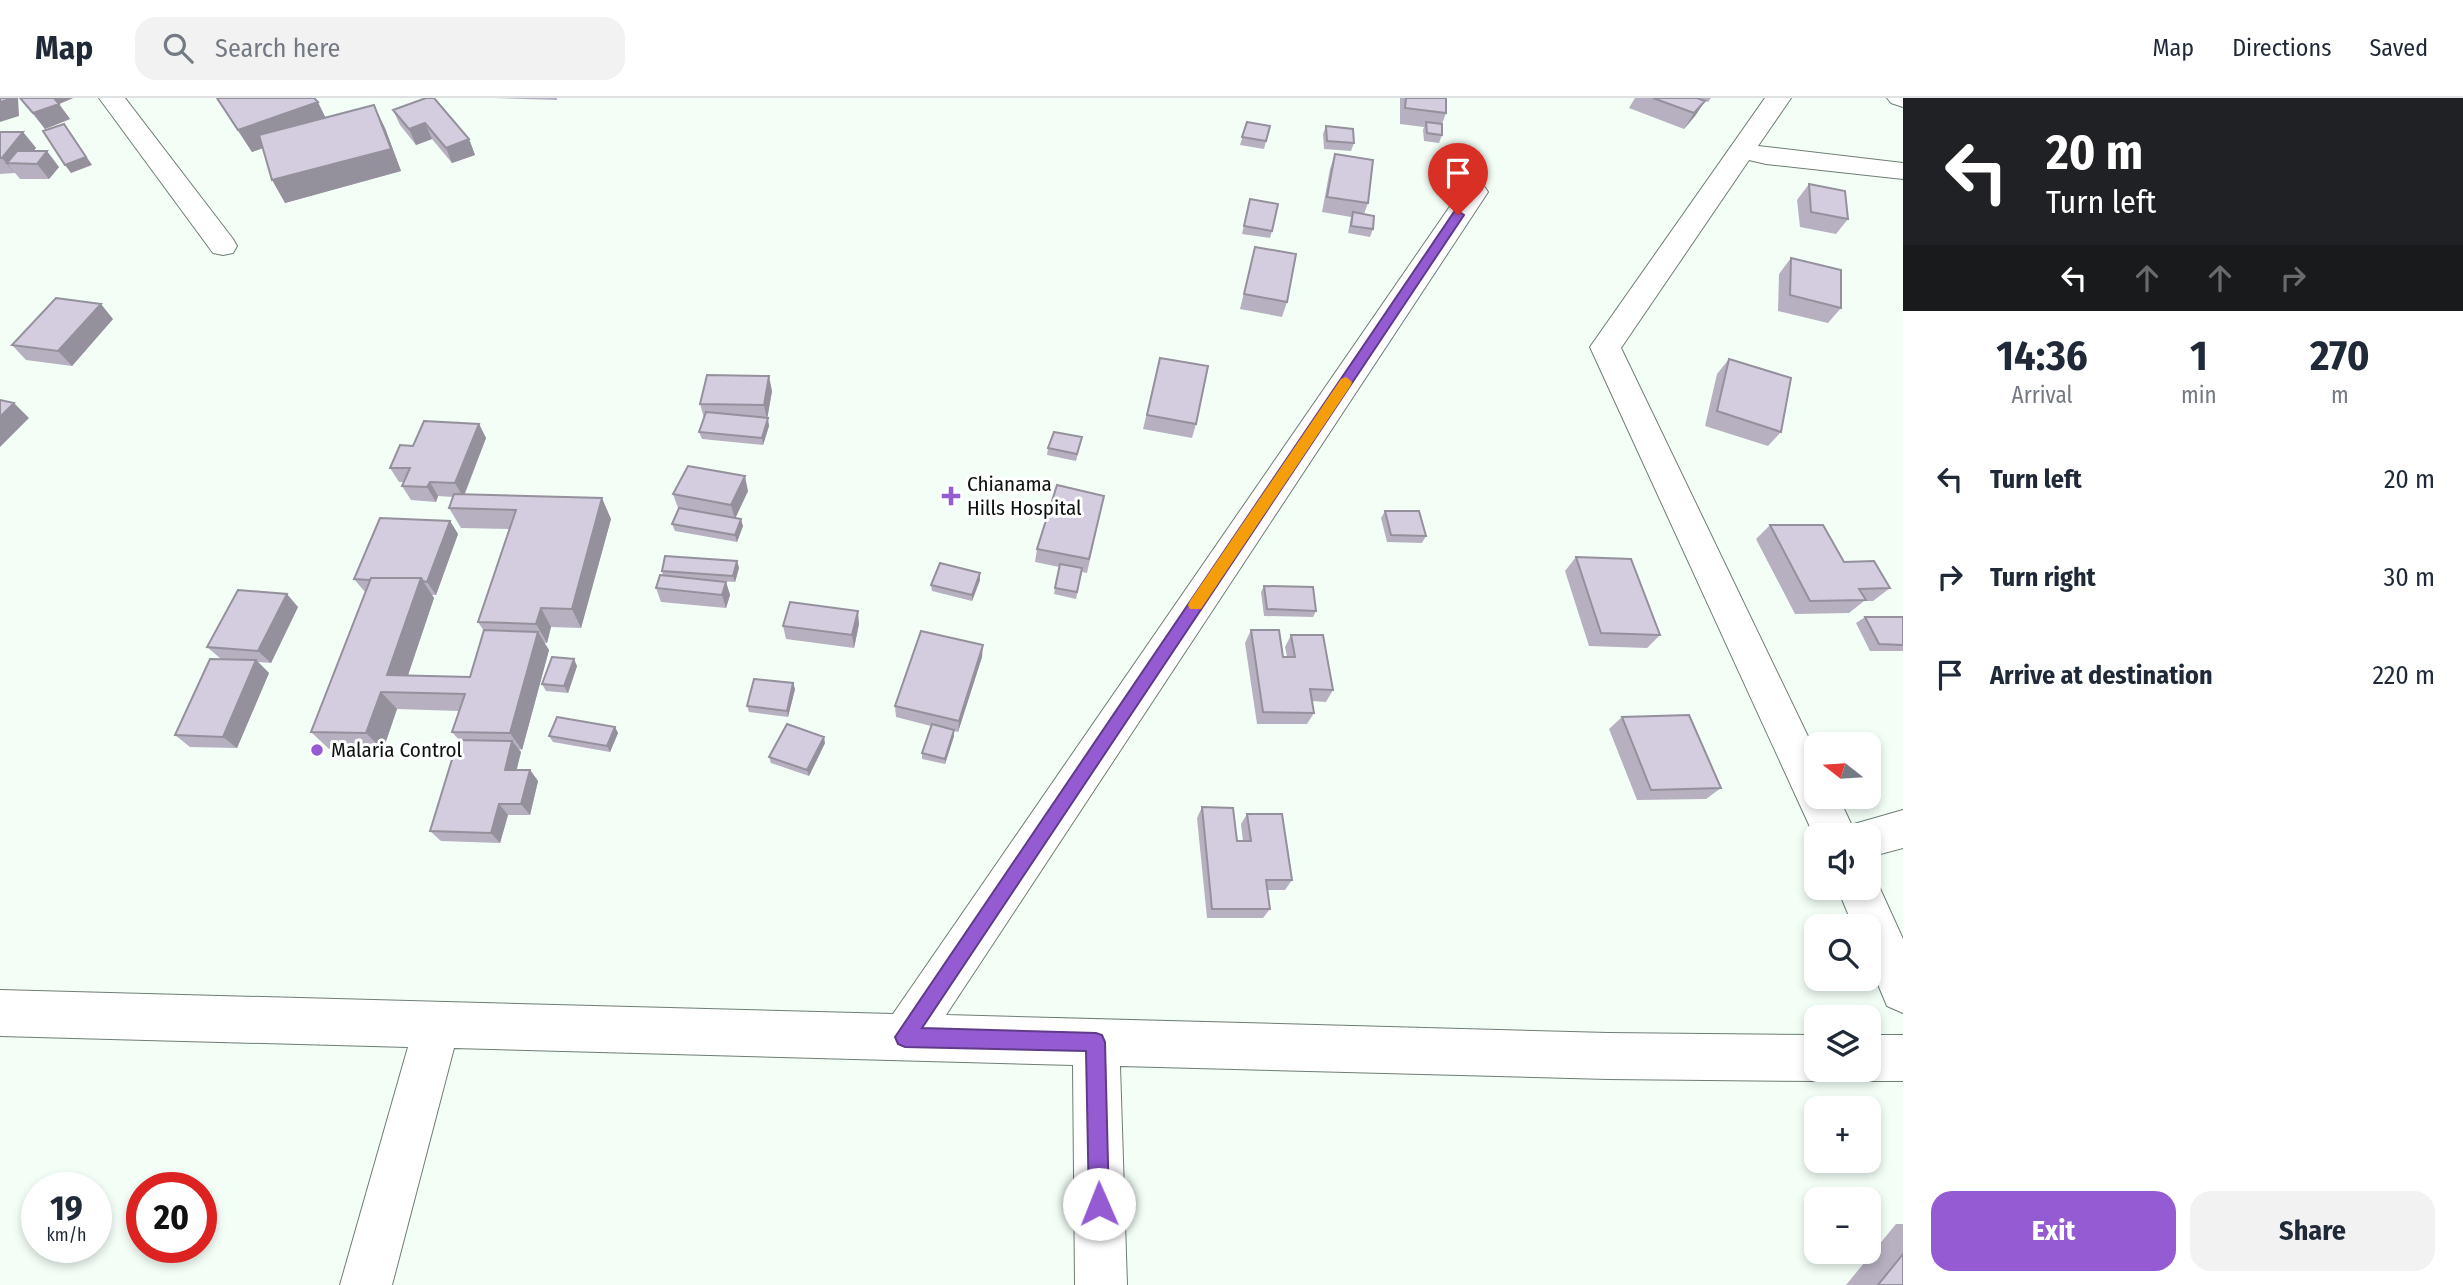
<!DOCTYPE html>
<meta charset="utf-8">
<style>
:root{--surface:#fff;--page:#f2f2f3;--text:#1f2937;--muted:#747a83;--line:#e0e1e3;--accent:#945bd3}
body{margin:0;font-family:"Fira Sans Condensed",sans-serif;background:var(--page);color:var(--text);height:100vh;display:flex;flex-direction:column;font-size:26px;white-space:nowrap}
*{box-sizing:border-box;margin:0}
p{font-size:23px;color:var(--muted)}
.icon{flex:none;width:38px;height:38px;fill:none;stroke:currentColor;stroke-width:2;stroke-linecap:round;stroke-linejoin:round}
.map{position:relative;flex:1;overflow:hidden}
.drawer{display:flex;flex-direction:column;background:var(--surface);width:560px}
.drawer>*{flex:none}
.banner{background:#202124;color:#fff;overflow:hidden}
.needle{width:46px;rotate:287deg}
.buttons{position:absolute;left:1804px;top:634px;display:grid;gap:14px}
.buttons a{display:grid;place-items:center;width:77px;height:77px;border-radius:14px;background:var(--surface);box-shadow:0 4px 10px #0003;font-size:35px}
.speed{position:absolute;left:21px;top:1074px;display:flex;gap:14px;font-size:35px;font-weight:700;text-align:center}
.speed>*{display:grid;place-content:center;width:91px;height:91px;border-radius:50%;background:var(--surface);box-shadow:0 4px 10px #0003;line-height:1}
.speed small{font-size:18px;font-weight:400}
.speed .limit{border:10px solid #d22;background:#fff;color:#111}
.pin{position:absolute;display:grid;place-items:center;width:60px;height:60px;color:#fff;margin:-72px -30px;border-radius:50% 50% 50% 0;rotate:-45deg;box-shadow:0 0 7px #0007}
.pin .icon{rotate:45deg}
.me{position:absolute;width:77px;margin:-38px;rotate:359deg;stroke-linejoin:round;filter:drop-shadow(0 0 5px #0008)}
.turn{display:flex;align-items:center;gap:24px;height:147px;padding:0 28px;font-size:32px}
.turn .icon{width:91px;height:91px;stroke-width:2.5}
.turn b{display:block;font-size:49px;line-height:60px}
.lanes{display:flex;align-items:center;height:66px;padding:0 28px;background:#0003;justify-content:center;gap:35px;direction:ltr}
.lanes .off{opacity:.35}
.eta{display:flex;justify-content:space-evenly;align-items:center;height:119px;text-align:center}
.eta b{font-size:42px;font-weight:700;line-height:49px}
.cta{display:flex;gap:14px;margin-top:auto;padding:14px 28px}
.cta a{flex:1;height:80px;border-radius:21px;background:var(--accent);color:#fff;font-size:28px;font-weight:700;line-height:80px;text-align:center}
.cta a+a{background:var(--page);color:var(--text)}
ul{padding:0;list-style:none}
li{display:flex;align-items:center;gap:21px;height:98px;padding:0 28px}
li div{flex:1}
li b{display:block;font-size:26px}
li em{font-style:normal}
header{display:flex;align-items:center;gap:42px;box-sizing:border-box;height:98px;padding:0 35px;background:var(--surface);border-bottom:2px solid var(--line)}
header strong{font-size:33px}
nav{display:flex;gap:38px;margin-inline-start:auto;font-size:24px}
.search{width:490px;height:63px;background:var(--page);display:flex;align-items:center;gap:18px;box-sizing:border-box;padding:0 24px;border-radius:21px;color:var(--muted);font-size:26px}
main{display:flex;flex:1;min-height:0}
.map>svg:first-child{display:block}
</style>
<header>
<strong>Map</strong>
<div class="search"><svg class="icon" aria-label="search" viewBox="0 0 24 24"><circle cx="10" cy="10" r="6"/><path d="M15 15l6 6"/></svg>Search here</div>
<nav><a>Map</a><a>Directions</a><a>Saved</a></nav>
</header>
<main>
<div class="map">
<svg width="1903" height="1187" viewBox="0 0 1903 1187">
<rect width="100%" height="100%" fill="#f3fef7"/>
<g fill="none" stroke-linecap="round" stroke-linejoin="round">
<defs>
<path id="minor" d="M99,0h26l108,141 4,7 -4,7 -10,2 -10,-2z
M1765,0h26l-33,48 145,17v16l-137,-15 -17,-4 -128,188 195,405v43h22l15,32 1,-4 49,-14v38l-34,9v-22h-53v5l-226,-493z
M1887,0h16v9l-12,-4z
M1474,86l10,2 4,6 -542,823 662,18 208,2v34h19l-3,5 -16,7 -208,-2 -488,-13 7,219h-52l-2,-220 -619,-17 -62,237h-52l68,-238 -408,-11v-46l893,24 571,-828z
M1869,773l4,2 30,66v74l-16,-7 -18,-43v-37h-16l-16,-39h32z
M1869,937h34v46h-34l-16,-7 -3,-5h19z"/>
</defs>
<!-- minor casing -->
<use href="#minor" stroke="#6d7e73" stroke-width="2"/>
<!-- minor -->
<use href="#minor" fill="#fff" fill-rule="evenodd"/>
</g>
<!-- wall -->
<path fill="#b6b0c0" d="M20,0h53l-14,6 11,15 -25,10z
M216,0h98l12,20 59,10 16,43 -116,32 -22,-55 -11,4z
M494,0h63v2z
M1400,0h46v15l-4,11v11l-3,8 -15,-2 -1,-11 1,-3 -24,-3z
M1635,0h76l-3,4 -3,-1 -10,15 -11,13 -55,-21z
M393,12l76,29 6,16 -23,8 -20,-24 -16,6 -16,-20z
M1247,24l23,4 -6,23 -24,-4z
M1326,28l28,17 -3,8 -27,-2 -1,-15z
M0,34h23l13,16 -3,3 26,16 -10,12h-29l-5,-6 -15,1z
M1335,56l33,49 -4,11 9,15 -3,8 -22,-4 3,-16 -29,-5 8,-43z
M1809,86l39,35 -12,15 -36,-7 -3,-27z
M1250,101l22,32 -2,7 -28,-4z
M1255,149l32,55 -5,15 -42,-8z
M1791,160l50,50 -13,15 -50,-12 1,-37z
M113,221l-41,47 -46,-6 -14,-15z
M1160,260l36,66 -4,14 -49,-9z
M1729,261l52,73 -13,14 -63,-20 12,-52z
M772,293l-5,27 2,8 -6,19 -61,-6 -3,-7 5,-14 -4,-14z
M479,326l7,14 -21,56 146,25 -30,109 -30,-1 -4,16h-3l5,7 -27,100 -3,-1 2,3 -5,18h14l8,11 -8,34h-22l-8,28 -59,-2 -11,-10 29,-91 -7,-8 7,-21 -62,-2 -14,41 -54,-1 -18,-17 54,-140 -11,-13 96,-58 8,13 -22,61h-4l2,3 -26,77 62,2 14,-46 -6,-9 31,-93 -48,-1 -12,-20 4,-11 -15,-1 -2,6 -25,-2 -9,-14 2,-4h-5l-9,-14 23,-22z
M1082,339l-6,24 -29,-6 1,-7z
M748,393l-13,27 8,8 -6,16 -62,-11 -3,-7 34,-11 -28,-5 -5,-14z
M1104,398l-17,77 -5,-1 -6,27 -22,-5 5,-27 -24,-5 2,-13z
M1385,413l41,25 -4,7 -35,-1 -6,-24z
M1770,427l74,37 46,26 -17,13h-9l-15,12 -54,1 -39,-75z
M1576,459l84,78 -13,13 -58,-2 -24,-75z
M737,463l2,7 -4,14 -15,-1 6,1 4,13 -4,13 -65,-6 -5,-14 7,-12 -1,-5z
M980,482l-8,21 -40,-10 -1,-6z
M1264,488l52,25 -3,6 -49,-1 -3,-24z
M298,509l-27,56 -13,-1 11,11 -32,75 -47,-1 -15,-12 46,-76 -14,-12z
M1865,519h38v34h-33l-14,-28z
M859,526l-5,24 -68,-9 -3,-13z
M1251,532l32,27h4l-2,-10 6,-12 42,55 -7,12 -14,-1 2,12 -7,11h-50l-12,-81z
M982,559l-24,75 -4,-1v5l-9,28 -23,-5v-6l9,-27 -35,-9 -1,-11z
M577,568l-9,27 -22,-2 -4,-7z
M793,585l2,6 -7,28 -39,-5 -2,-6z
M1622,619l99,71 -15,11 -69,1 -28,-71z
M615,629l3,6 -8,19 -57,-10 -4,-6z
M825,645l-16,33 -38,-13 -2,-6z
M1202,709l35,34h6l-2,-17 6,-10 45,66 -7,10h-18l3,19 -7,9h-56l-10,-100z
M1896,1126h7v61h-57z"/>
<!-- shaded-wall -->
<path fill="#94909c" d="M7,0h11l1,18 -19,6v-20z
M53,0h20l-14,6 11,15 -25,10 -12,-16z
M1705,3l-10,15 -11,13 10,-16z
M318,4l11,23 -77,27 -14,-22z
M374,7l11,23 16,43 -116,32 -13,-23z
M425,25l7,16 -16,6 -7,-16z
M23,34l13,16 -13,16 -16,-1 8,11 -13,-16z
M70,34l22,33 -21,8 -6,-8z
M469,41l6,16 -23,8 -6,-15z
M47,53l12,16 -10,12 -12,-15z
M101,206l12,15 -41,47 -14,-15z
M769,278l3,15 -5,29 -3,-15z
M14,305l15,15 -29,29v-30z
M768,320l1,8 -6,19 -1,-7z
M479,326l7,14 -23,59 -8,-14z
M745,378l3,15 -13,28 -4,-14z
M430,384l8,14 -2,6 -9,-15z
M602,400l9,21 -30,109 -9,-19z
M741,421l2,7 -6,16 -2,-7z
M450,423l8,13 -22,61 -9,-13z
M737,463l2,7 -4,14 -2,-6z
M980,475v7l-8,21v-6z
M421,480l13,20 -32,95 -15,-18z
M726,484l4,13 -4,13 -4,-13z
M287,496l11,13 -27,56 -13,-12z
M541,510l10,19 -4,16 -11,-19z
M858,513l1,13 -5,24 -2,-13z
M538,534l11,18 -27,100 -12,-17z
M983,547l-1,12 -24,75 1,-11z
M574,561l3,7 -9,27 -4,-7z
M256,562l13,13 -32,75 -14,-11z
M793,585l2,6 -7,28 -1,-6z
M381,594l16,17 -14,41 -17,-17z
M615,629l3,6 -8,19 -3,-6z
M954,632v6l-9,28v-5z
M824,639l1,6 -16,33 -2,-6z
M512,643l9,11 -7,29 -9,-11z
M530,672l8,11 -8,34 -9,-11z
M499,706l9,11 -8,28 -9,-10z"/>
<!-- building -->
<path fill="#d4cddf" stroke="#94909c" stroke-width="2" d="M0,0h7v2l-7,2z
M20,0h34l5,6 -26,9z
M217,0h97l4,4 -80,28z
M426,0h8l35,41 -23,9 -21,-25 -16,6 -16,-19z
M1406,0h40v15l-41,-5z
M1653,0h44l8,3 -11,12z
M374,7l17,44 -119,31 -13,-45z
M1247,24l23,4 -4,15 -24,-4z
M1426,24l16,2v11l-15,-2z
M64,26l22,33 -21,8 -22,-34z
M1326,28l27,3 1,14 -27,-2z
M0,34h23l-21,26h-2z
M17,53h30l-10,13 -30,-1z
M1335,56l38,6 -5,43 -41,-6z
M1809,86l36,7 3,28 -37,-7z
M1250,101l28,5 -6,27 -28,-5z
M1353,114l21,4 -1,13 -22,-3z
M1255,149l41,7 -9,48 -43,-8z
M1791,160l50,12v38l-51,-13z
M56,200l45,6 -43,47 -46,-6z
M1160,260l48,8 -12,58 -49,-9z
M1729,261l62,19 -10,54 -64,-21z
M707,277l62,1 -5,29 -64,-1z
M0,302l14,3 -14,14z
M706,314l62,6 -6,20 -63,-6z
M424,323l55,3 -24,59 -25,-1 -3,5 -25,-1 8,-18h-20l10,-23 13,1z
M1054,334l28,5 -5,17 -29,-6z
M688,368l57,10 -14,29 -58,-11z
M1057,387l47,11 -15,63 -52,-10z
M454,396l148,4 -30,111 -31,-1 -5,16 -58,-2 38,-112 -67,-2z
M679,410l62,11 -6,16 -63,-11z
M1385,413h34l7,25 -35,-1z
M380,420l70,3 -23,61 -4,-1 -2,-3h-50l-1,2 -16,-1z
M1770,427h53l21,37 30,-1 16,27 -31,1 7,11 -56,1z
M665,458l72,5 -4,15 -71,-5z
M1576,459l55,2 29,76 -59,-2z
M940,465l40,10 -8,22 -41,-10z
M1060,466l22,4 -5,24 -22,-4z
M660,477l66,7 -4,13 -66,-7z
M371,480h50l-34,97 83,2 14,-47 54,2 -28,101 -58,-1 13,-38 -84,-2 -15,41 -55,-1z
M1264,488l49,1 3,24 -49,-2z
M238,492l49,4 -29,57 -51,-4z
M790,504l68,9 -6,24 -69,-9z
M1865,519h38v28l-24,-1z
M1251,532h28l4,27h12l-4,-22h32l10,55 -23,-1 4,24 -51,-1z
M921,533l62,14 -24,76 -64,-15z
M552,559l22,2 -10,27 -22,-2z
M210,561l46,1 -33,77 -48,-2z
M754,581l39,4 -6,28 -40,-5z
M1689,617l32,73 -70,2 -29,-73z
M557,619l58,10 -8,19 -58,-10z
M787,626l37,13 -17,33 -38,-13z
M932,626l22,6 -9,29 -23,-6z
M458,642l54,1 -7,29h25l-9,34h-22l-8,29 -61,-2z
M1202,709l31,1 4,33h14l-4,-27h35l10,66h-26l4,29h-58z
M1903,1156v31h-25z"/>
<!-- route -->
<path fill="#945bd3" stroke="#603b89" stroke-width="2" d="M1458,113l6,4 -542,813 174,5 6,2 3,7 4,162 -3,7 -7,3 -7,-3 -3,-7 -3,-153 -181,-4 -7,-3 -3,-7 559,-825z"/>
<!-- slow -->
<path fill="#f59e0b" d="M1346,279l6,5 -1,3 -150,224h-11l-2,-4 2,-4 151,-222z"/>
<!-- markers -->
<g fill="#945bd3" stroke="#fff" stroke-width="2.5">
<path d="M947.5 387.5h7v7h7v7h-7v7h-7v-7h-7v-7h7z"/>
<circle cx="317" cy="652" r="7"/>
</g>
<g text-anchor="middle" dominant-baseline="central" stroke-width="6" stroke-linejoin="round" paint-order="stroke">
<!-- poi labels -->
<g font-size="21" fill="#0d130f" stroke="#fff" text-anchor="start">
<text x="967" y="386">Chianama<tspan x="967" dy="24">Hills Hospital</tspan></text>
<text x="331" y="652">Malaria Control</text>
</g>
</g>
</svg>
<div class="buttons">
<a><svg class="needle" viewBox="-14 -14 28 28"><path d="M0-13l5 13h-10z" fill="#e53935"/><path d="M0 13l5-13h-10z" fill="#747a83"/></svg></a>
<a><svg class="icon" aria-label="sound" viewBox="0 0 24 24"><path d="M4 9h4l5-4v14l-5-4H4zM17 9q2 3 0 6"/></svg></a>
<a><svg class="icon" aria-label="search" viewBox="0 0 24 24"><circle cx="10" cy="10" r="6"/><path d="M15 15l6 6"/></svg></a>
<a><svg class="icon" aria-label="layers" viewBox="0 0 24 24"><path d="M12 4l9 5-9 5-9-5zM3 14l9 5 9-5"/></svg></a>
<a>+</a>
<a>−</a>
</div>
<div class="speed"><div>19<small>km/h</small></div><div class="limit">20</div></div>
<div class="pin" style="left:1458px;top:117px;background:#d93025"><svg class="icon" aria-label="arrive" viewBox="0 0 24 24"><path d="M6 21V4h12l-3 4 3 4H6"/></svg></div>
<svg class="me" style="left:1099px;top:1106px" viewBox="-20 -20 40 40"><circle r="19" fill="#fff"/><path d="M0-13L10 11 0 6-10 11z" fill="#945bd3"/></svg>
</div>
<section class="drawer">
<div class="banner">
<div class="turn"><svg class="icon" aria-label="left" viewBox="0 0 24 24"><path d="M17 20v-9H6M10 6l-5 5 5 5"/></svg><div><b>20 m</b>Turn left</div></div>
<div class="lanes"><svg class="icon" aria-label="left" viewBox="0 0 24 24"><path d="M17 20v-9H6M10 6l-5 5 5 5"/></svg><svg class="icon off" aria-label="ahead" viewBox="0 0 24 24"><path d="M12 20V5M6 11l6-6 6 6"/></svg><svg class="icon off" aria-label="ahead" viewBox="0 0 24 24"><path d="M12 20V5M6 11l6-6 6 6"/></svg><svg class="icon off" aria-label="right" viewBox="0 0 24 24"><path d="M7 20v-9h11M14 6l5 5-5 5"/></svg></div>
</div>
<div class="eta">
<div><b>14:36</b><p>Arrival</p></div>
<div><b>1</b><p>min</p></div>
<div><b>270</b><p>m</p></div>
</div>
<ul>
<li><svg class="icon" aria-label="left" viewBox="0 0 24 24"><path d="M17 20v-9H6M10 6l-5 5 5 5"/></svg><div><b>Turn left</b></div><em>20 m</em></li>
<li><svg class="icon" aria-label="right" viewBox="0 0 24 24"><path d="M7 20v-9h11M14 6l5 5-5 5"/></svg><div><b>Turn right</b></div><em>30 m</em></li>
<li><svg class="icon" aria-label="arrive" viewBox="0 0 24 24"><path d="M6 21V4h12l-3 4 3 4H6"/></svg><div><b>Arrive at destination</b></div><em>220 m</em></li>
</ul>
<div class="cta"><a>Exit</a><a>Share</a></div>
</section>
</main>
